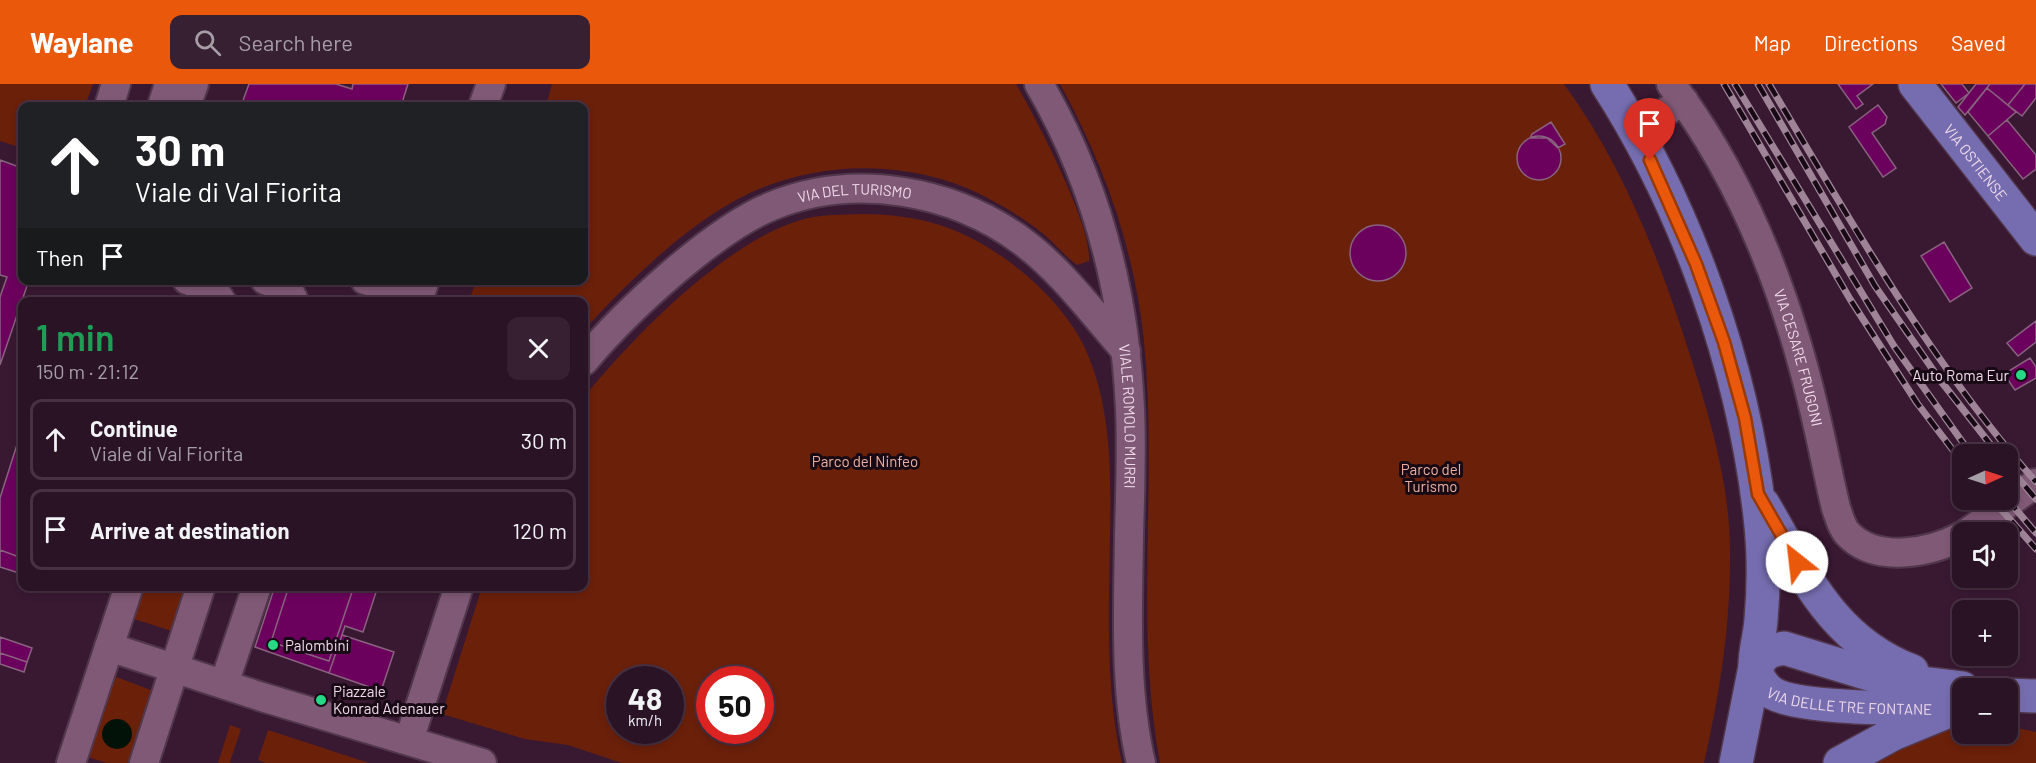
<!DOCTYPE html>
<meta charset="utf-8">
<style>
:root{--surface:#2b1326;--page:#372032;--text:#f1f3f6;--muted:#a69ea7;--line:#473243;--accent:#ea580c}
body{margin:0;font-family:Barlow,sans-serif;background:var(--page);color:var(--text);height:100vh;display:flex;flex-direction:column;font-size:22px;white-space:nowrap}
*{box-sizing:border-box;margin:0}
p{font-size:20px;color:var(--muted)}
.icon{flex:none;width:33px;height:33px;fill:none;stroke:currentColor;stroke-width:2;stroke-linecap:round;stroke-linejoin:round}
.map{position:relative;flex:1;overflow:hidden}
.sheet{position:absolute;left:18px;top:213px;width:570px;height:294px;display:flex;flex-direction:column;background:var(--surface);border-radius:12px;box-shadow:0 3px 9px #0003,0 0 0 2px var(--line)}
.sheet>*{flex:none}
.top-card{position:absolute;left:18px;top:18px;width:570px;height:183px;border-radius:12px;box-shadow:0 3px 9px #0003,0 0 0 2px var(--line);background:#202124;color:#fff;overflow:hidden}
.needle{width:39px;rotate:87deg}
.buttons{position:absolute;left:1952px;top:360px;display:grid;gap:12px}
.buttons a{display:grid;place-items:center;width:66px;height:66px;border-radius:12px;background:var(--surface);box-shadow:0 3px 9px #0003,0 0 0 2px var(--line);font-size:30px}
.speed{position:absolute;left:606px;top:582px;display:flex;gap:12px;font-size:30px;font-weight:700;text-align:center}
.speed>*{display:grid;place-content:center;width:78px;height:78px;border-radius:50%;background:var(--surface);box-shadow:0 3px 9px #0003,0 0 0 2px var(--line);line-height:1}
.speed small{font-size:15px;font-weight:400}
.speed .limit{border:9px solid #d22;background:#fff;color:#111}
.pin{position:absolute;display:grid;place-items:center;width:51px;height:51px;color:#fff;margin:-62px -26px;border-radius:50% 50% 50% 0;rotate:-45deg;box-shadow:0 0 6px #0007}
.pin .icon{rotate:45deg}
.me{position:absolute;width:66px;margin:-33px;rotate:331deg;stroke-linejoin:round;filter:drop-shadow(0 0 4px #0008)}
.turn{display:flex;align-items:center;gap:21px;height:126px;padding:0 18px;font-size:27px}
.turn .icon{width:78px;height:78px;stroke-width:2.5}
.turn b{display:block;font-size:42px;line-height:51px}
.then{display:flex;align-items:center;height:57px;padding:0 18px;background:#0003;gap:12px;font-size:22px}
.round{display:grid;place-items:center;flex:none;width:63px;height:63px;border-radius:12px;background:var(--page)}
.head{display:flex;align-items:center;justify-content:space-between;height:102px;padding:0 18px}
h1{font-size:36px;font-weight:600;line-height:45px;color:#1e9e55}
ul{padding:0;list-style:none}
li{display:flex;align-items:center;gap:18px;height:81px;margin:0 12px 9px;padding:0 6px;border:3px solid var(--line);border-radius:12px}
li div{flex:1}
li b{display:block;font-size:22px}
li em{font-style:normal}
header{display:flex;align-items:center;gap:36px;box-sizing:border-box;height:84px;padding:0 30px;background:var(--accent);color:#fff}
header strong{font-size:28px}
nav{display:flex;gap:33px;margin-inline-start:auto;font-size:21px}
.search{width:420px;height:54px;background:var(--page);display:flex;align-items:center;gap:15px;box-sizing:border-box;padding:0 21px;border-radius:12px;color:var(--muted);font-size:22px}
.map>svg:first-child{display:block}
</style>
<header>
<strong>Waylane</strong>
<div class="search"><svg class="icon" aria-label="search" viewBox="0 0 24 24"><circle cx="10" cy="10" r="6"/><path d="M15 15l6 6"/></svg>Search here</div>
<nav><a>Map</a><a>Directions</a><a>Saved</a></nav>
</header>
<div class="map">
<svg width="2036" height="679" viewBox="0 0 2036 679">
<rect width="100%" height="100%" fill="#391932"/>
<!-- green -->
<path fill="#6b200a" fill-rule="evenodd" d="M0,0h93l-8,22h-63v42l-22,-7z
M552,0h464c19,32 77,143 73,177l-12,4c-11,-8 -20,-19 -30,-28 -19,-16 -43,-31 -65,-42 -75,-38 -173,-35 -246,5 -55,30 -110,84 -152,130v-28l-115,-1 7,-20 108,-1v-174h-38z
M1060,0h504c59,81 96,176 126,271 20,63 40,130 40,196 1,72 -10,142 -26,212h-544c-26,-140 -2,-281 -16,-422 -9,-91 -40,-177 -84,-257z
M863,130c60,1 99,13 148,49 28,21 56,50 72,81 29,60 28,128 27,192 -1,75 -5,153 12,227h-500l-54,-18 -43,-6 -83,-25 40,-127 102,-1v-189c50,-61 143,-157 220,-178 18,-5 40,-4 59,-5zM620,596h50v50h-50zM710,596h50v50h-50z
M138,503h53l-16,45 -47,-15z
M111,591l45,17 -24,71h-25l-23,-7z
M230,641l11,4 -10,30 -1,4h-12z
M1961,641l1,9h45v-8l29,6v31h-182l67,-30z
M268,646l101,33h-103l-8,-3z"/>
<!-- water -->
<path fill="#021208" d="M102 650a15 15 0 1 1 30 0a15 15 0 1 1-30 0Z"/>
<!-- building -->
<path fill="#6c005d" stroke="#88627e" stroke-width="1.5" d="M249,0h87l16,5 1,-5h55l-7,22h-160z
M1838,0h35l-16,12 6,8 -7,5z
M1941,0h21l7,9 -13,10z
M1976,0h14l-25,31 -7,-8z
M1990,0h35l-17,21 -21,-17z
M2025,0h11v14l-14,18 -14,-11z
M1987,4l29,24 -28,24 -20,-24z
M1878,21l9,12 -2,7 -13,9 24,35 -13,9 -34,-50z
M2007,36l29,35v14l-13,10 -35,-43z
M1551,38l14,22 -7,4 -11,-10h-17l2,-4z
M1517 74a22 22 0 1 1 44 0a22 22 0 1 1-44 0Z
M0,76l22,8v112h7l-29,85v-68l7,-20 -7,-2z
M1350 169a28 28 0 1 1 56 0a28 28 0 1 1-56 0Z
M1944,158l28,46 -22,14 -29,-46z
M2036,237v21l-18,14 -11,-13z
M2030,274l6,9v11l-21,12 -11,-16z
M22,345v129l-22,-8v-52z
M0,466l22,8v16l-22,-7z
M275,502h14l-18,56 58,19 25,-75h24l-15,46 -18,-6 -16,47 -74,-26z
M289,502h65l-25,75 -58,-19z
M342,551l52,17 -13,39 -52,-18z
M0,553l32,11 -5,14 -27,-9z
M0,569l27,9 -3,10 -24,-8z"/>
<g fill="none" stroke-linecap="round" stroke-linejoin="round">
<defs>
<g id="minor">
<path id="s1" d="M1039,0c58,100 86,210 91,325 2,42 0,85 -1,127 -1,75 -5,154 12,227"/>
<path id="s2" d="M1671,0c72,95 116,210 143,325 8,33 14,66 22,99 3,8 5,18 11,25 28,31 83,20 115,3"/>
<path d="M109,22l7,-22"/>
<path d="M162,22l7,-22"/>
<path d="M186,22l8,-22"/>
<path d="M483,22l8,-22"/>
<path d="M1634,46l50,-29"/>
<path d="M187,196l28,11 7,11"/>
<path d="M265,196c12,5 26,7 29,22"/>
<path d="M365,196l54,18 6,-18"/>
<path id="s3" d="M584,277c41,-49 130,-132 188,-155 83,-34 181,-16 251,36 40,30 70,72 103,109"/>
<path d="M1968,448l68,-49"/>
<path d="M109,563l153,50 220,66"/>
<path d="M224,600l33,-98"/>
<path d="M403,655l8,-5 48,-148"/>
<path d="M71,679l58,-177"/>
<path d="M144,679l57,-177"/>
</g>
<g id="major">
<path id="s4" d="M1607,0c81,126 136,284 153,432 4,34 4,70 1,104 -1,15 -6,30 -6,45 0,8 6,18 12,24 21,22 153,19 187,20l8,-3"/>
<path id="s5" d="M1915,0l121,155"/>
<path d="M1763,420c41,69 68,136 149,167"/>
<path d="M2007,611l29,1"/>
<path d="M1736,679l19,-96 12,-15 17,-4 101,31 77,9"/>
<path d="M1840,679l53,-29 51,-21"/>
</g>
</defs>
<!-- minor casing -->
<use href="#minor" stroke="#51374c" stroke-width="32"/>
<!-- major casing -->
<use href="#major" stroke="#51374c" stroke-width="36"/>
<!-- minor -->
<use href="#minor" stroke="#805976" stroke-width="28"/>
<!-- major -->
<use href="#major" stroke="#766db0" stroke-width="33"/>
<defs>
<path id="rail" d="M1724,0l126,215 67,104 45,59
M1735,0l159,262 77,108
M1758,0l117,202 65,94 58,74
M1769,0c82,138 161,278 267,398
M2007,381l29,34
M2007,415l29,34
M1993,416l43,49"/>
</defs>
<!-- rail casing -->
<use href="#rail" stroke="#9f8498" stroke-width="7"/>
<!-- rail -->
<use href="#rail" stroke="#180a15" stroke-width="4.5" stroke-dasharray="14" stroke-linecap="butt"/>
</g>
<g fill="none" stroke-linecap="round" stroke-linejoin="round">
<defs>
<path id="route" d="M1650,76l46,104 28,78 21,76 13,76 39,68"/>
</defs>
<!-- route casing -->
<use href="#route" stroke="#983908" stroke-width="15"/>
<!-- route -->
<use href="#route" stroke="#ea580c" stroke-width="10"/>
</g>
<!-- markers -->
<g fill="#27d885" stroke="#180a15" stroke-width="2">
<circle cx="2021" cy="291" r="6"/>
<circle cx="273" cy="561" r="6"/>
<circle cx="321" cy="616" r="6"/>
</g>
<g text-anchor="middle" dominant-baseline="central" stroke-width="6" stroke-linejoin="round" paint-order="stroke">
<!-- street labels -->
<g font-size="15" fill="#f0daea" stroke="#180a15">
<text stroke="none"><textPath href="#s5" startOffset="99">VIA OSTIENSE</textPath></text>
<text stroke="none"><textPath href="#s3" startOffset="330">VIA DEL TURISMO</textPath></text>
<text stroke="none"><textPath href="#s2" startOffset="304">VIA CESARE FRUGONI</textPath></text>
<text stroke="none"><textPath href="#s1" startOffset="348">VIALE ROMOLO MURRI</textPath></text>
<text stroke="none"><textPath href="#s4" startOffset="724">VIA DELLE TRE FONTANE</textPath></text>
</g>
<!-- poi labels -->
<g font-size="15" fill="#f0daea" stroke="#180a15" text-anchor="start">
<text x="2009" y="291" text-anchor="end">Auto Roma Eur</text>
<text x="285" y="561">Palombini</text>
<text x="333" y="607">Piazzale<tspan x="333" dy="17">Konrad Adenauer</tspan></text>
</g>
<!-- park labels -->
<g font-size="15" fill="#ecaf9e" stroke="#180a15">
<text x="865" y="377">Parco del Ninfeo</text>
<text x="1431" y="385">Parco del<tspan x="1431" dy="17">Turismo</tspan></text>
</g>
</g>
</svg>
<div class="buttons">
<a><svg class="needle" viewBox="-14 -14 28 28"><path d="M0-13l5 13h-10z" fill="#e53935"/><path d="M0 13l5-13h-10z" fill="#a69ea7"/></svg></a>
<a><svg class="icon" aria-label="sound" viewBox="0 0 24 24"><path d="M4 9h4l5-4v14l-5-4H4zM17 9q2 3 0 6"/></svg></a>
<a>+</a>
<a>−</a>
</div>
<div class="speed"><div>48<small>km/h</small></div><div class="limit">50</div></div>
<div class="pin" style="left:1650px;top:76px;background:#d93025"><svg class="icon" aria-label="arrive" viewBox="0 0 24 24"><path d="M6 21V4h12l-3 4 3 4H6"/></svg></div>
<svg class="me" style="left:1797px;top:478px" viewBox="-20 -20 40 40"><circle r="19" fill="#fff"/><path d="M0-13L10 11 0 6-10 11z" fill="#ea580c"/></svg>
<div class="top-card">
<div class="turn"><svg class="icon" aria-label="ahead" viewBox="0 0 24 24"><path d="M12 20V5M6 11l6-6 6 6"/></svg><div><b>30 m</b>Viale di Val Fiorita</div></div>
<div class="then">Then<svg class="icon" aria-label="arrive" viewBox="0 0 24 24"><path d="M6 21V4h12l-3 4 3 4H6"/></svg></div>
</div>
<section class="sheet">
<div class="head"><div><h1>1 min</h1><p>150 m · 21:12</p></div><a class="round"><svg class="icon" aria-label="close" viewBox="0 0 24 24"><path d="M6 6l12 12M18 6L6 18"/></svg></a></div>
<ul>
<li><svg class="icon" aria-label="ahead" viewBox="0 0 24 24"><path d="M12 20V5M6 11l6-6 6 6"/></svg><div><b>Continue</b><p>Viale di Val Fiorita</p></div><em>30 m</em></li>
<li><svg class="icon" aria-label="arrive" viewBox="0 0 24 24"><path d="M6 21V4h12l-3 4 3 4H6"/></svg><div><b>Arrive at destination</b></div><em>120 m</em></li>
</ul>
</section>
</div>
